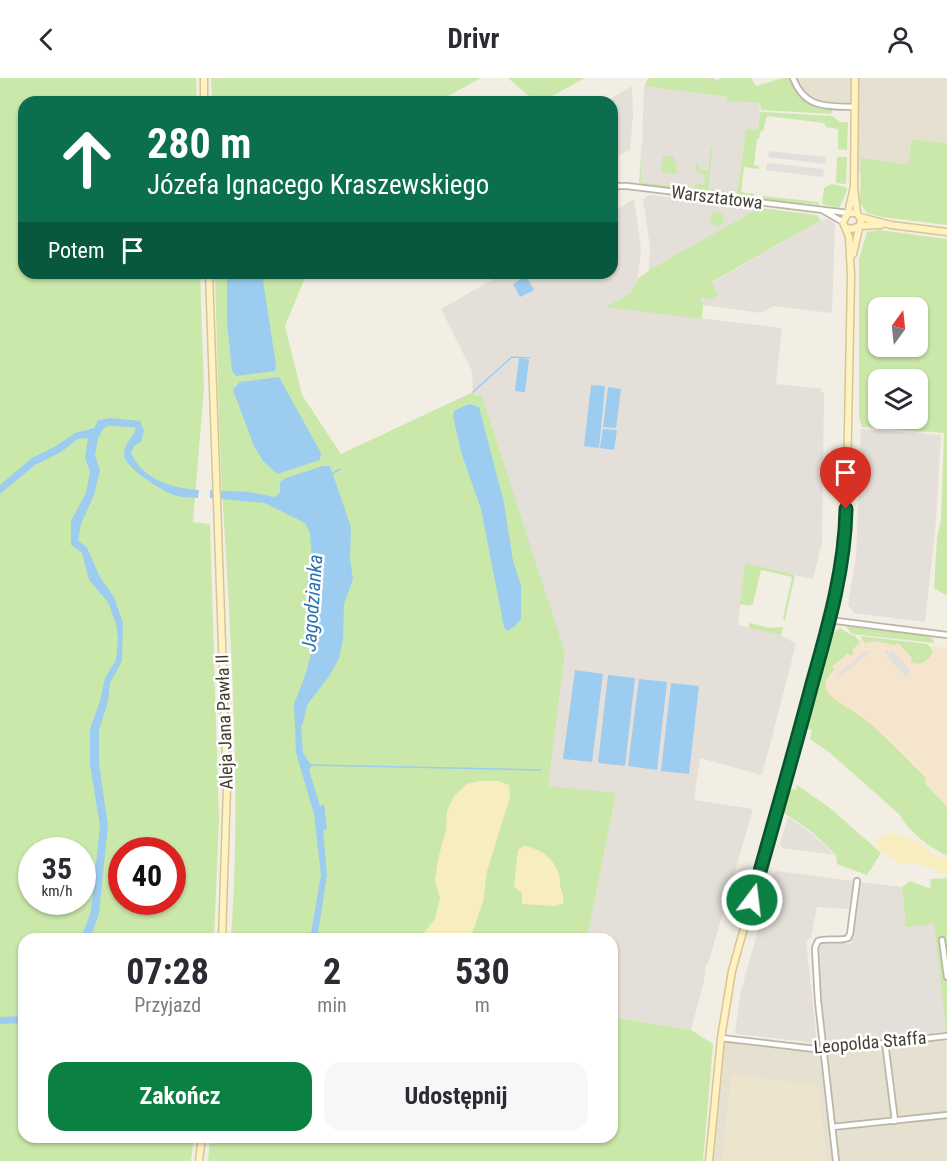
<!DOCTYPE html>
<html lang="pl">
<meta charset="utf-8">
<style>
:root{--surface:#fff;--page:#f7f7f7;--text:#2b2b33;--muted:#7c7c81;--accent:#0b8043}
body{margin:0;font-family:"Roboto Condensed",sans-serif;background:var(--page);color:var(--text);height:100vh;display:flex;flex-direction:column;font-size:22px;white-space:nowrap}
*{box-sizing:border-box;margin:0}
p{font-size:20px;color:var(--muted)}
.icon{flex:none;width:33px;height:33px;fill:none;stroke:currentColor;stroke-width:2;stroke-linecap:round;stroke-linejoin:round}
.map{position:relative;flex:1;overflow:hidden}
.drawer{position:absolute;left:18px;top:855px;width:600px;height:210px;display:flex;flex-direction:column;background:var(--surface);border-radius:18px;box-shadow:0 2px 4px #0004}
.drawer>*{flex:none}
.top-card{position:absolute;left:18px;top:18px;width:600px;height:183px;border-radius:18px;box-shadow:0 2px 4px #0004;background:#0b6e4f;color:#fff;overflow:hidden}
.needle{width:39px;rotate:15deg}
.buttons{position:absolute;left:868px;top:219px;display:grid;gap:12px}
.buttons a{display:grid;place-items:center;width:60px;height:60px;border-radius:12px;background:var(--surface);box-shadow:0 2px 4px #0004;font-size:30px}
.speed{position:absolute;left:18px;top:759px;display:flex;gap:12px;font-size:30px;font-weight:700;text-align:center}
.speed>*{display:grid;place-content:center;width:78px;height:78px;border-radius:50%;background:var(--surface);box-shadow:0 2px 4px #0004;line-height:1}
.speed small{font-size:15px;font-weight:400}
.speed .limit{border:9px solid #d22;background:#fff;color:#111}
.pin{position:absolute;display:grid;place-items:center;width:51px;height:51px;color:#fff;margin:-62px -26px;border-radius:50% 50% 50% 0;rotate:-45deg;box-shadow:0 0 6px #0007}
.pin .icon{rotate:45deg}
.me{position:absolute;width:66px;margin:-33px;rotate:15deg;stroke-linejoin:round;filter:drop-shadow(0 0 4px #0008)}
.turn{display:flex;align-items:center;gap:21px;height:126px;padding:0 30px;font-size:27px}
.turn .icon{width:78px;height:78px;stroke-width:2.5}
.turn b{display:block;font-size:42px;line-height:51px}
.then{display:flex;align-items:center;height:57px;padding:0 30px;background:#0003;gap:12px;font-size:22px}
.eta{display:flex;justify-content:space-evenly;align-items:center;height:102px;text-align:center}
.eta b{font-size:36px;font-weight:700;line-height:42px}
.button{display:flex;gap:12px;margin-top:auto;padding:12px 30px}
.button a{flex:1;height:69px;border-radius:18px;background:var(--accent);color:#fff;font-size:24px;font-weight:700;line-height:69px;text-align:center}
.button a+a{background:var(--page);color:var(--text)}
header{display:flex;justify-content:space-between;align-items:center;height:78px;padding:0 30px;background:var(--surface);font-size:27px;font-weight:700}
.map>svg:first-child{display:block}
</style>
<header><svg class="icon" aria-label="back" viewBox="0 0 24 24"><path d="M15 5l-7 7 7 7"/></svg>Drivr<svg class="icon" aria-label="person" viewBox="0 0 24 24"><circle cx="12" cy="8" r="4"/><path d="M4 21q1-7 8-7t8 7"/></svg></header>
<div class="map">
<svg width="947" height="1083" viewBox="0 0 947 1083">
<rect width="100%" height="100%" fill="#f2eee3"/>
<!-- residential -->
<path fill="#e6e0d1" d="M793,0h154v146l-84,-39 -9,-30 1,-48 -30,-1 -15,-5z
M946,947l1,136h-242l12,-123 110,6 115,-12z"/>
<!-- commercial -->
<path fill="#f5e5cd" d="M849,560l98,10v159l-22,-25 -102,-90 13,-52z"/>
<!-- industrial -->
<path fill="#e4dfd8" d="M648,0h50l-1,15 31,4 -3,4 35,2 -2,27 -12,-1 -9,64 -96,-11 3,-95z
M632,8l1,29 -3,35 -18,9v-57h-7z
M649,117l110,13 -110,62 1,-23 -7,-48z
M634,121l7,50 -3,30 -7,14 -25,14 176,21 -6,56 46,5 -2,3h4l-2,151 -9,36 -68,-15 -7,61 43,10 15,9 -34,131 -62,-17 -6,42 59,9 -45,155 -2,1 -2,16 -13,49 -79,-13v-78h-25l29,-145 -69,-8 18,-134 -83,-255 -9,-2 -1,-24 -31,-62 63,-36h108v-61z
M829,141l6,5 -3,89 -59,-7 -12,7 -58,-8 -4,-7 11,2 8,-5 -6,-12 109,-63z
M861,351l80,6 -5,85 -11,102 -71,-9 -6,-8 8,-49z
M788,739l24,17 23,21 -52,-7 -3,-4z
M777,793l76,10 -4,28 -32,-2 -6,30 -5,5 11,101 -80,-9 -2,-2 6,-41 33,-118z
M860,804l42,5 4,39 28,-2 12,101 -4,7 -115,12 -7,-49 -3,-47 9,-7 25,3z"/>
<!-- education -->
<path fill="#ece4cc" d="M731,997l87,10 9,76h-105z"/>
<!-- green -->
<path fill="#cae8aa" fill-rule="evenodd" d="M0,0h196l1,24h-173v171h176l4,116 -11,133 17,2 9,297 -5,118h-190v198h170l-3,24h-191zM32,772h50v52h-50zM122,772h50v52h-50z
M211,0h270l-44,24h-225z
M508,0h77l-44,24h-5z
M648,0h66l2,3 5,-3h30l5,8 26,-8h11l17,23 23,6 -2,7 -70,-4 -1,-7 -35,-2 3,-4 -83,-11z
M760,34l72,4 8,6h8l-1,28 -9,-1v-20l-12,-2 -2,-4 -57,-7 -4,15h-2l-2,8h-2l-3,26 5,1v3l-15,-2 -3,25 13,2v4l-15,-2 -2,-3 9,-64 12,1z
M912,61l35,5v81l-65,-8 -15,-4 -7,-10 1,-45 47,7z
M642,63l-1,41 44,5 -1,2 -41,-4 -4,-3z
M711,69h2l-5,42 22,3 -1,2 -37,-5 4,-5 8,1 1,-10 -10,-4 1,-8 3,1 -1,6 10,1z
M663,78l11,1v4l3,1 -1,12 -15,-2z
M837,79h10l-1,27 -10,-1z
M831,106l15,3 1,4 -8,17 -17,-4 2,-16z
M763,118l56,6v3l-56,-6z
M759,130l58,7 4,5 -109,62 6,13 -8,5 -10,-2 3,7 -1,14 -97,-12 26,-14 7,-14 11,-9z
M710 141a7 7 0 1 1 14 0a7 7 0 1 1-14 0Z
M879,152l68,9v357l-13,-8 3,-50 4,-18 3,-87 -82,-6 -3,-10v-158l8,-27zM879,230h39v38h-39zM879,302h39v38h-39z
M215,195h92l-22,53 17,69 39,59 132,-62v3l9,1 83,256 -17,134 68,7 -29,146h-356c11,-156 -1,-311 -10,-467 -3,-66 -4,-133 -6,-199z
M745,485l50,12 -10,45 -2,-2 9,-41 -31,-7 -8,34 -3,2 -10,-2z
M749,545l22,5 12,-1 -2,8 -32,-7z
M844,546l82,11 6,3 2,5 -82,-9z
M840,550l11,7 4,1 5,6 -8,8 2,3 -3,3 -3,-3 -16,14 2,3c-6,6 -11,13 -7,21 5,9 18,15 26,20 27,18 49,44 73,67l-1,5 22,24v49c-19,-10 -37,-23 -48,-42l-70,-62 -19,-13 2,-9 -7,-2 26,-93z
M860,558l68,8 5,9c-6,8 -14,15 -23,8l2,-3 -14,-15 -3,2 -21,-4 -9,2z
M797,707l33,23 51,45 -14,22 -30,-11 -1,-9 -24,-23 -28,-19 6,-24 6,1z
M947,800v159l-13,-113 -28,3 -4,-40 8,-6 21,8 -1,-10z
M612,939l79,13 22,14 -10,117h-495l2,-24h402z"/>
<!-- sand -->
<path fill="#f8eebd" d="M479,703h20l10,4 1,12 -23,74 -4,31 -13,37h-51l16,-20 5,-21 -5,-18 4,-25 7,-25 1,-19 7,-15 13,-12z
M890,755c6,2 13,2 19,5 13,5 25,20 38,21v16l-3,-2h-8v-4l-18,-5 -18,-1 -24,-15 1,-10z
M524,768c17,3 29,11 35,29 2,4 0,10 2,14 2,6 3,8 2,14l-8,3 -33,-2v-11l-8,-6 4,-37z"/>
<!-- parking -->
<path fill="#e2e0dc" d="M770,73l56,6 -1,7 -58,-7z
M767,85l57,6 -1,8 -57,-7z
M805,319l3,2 -4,39 -4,-3z
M887,571l2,3 3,-2 19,21 -5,6 -22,-25z
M866,572l2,3 -28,24 -2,-3z"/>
<!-- water -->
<path fill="#9dccf1" d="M227,195h42l-6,8 13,84 -1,6 -39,5 -4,-6 -5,-47z
M526,198l8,14 -14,7 -7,-13z
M519,280l10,2 -4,32 -10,-1z
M279,299l42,76 -1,7 -43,14 -14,-13 -9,-15 -21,-56 7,-8z
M591,307l14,1 -6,62 -15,-2z
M608,309l13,2 -5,39 -13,-1z
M469,326l10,3 25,96 9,58 8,24v34l-6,7 -8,5 -3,-4 -23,-118 -19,-54 -9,-38 1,-6z
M111,340l29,3 4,10 -3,11 -7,4 -3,7c12,27 41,35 68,37l-1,8c-8,-1 -17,0 -24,-3 -13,-5 -49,-26 -50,-41 0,-11 8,-15 12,-25l-2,-2 -26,-1 -4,2 -6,10 -3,18 5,14 -6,25 -13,29 -3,16 9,8 13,29 14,20 9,26 -1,38 -12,22 -2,19 -9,28v33l9,63 -9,87 -9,26h-9l10,-28 9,-85 -10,-61v-36l10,-28 5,-23 11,-18 2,-21 -2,-15 -8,-22 -19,-22 -7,-27 -11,-8v-24l15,-28 4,-21 -5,-15 3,-19 -10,1 -17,13 -26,13 -35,29v-9l32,-27 24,-12 19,-13 19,-5 4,-8z
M603,351l14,1 -3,20 -14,-2z
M323,388h6l2,3 20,58 -1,32 3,20 -9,25 -1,36 -4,18 -9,17 -23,30 -4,18 -2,3 2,27 9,13 -3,4 11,36 4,-2 3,25 -4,1 4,45 -10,64h-7l11,-64 -7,-61 -18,-61 -2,-49 12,-31 6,-23 7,-12 -6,-9v-21l2,-5 -9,-19 6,-24 -2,-27 -5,-10 -40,-20 -55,-5v-8l39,2 26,5 5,-5v-10l6,-4z
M575,592l28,4 -11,88 -29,-3z
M608,597l27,3 -10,88 -27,-3z
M639,601l28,3 -10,88 -29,-4z
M671,605l28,3 -10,88 -28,-3z
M24,938v7l-24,1v-7z"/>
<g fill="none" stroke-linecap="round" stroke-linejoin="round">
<!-- stream -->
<path stroke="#9dccf1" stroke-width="1.5" d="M473,314l39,-35 17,1
M333,395l7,-4
M311,687l230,5"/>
<defs>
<path id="street" d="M793,0c12,31 33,28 61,29
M612,108h15l221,27
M824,133l19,11
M829,542l118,15
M942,862l5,37
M721,960l102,12 124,-14
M885,964l10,79
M832,1049l115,-12
M836,1083l-18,-160 -3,-53 3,-7c10,-4 20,1 30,-3l2,-4 7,-53"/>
<path id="secondary" d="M204,0v24
M855,0l-1,109 3,26
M848,135h9l4,7 -8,34
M860,139l31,8 56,7
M847,150l5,1 7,-3 22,-1
M209,195l18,514 -5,152
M199,1083l3,-24
M709,1083l12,-123 11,-67 77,-276 20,-75 12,-58 5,-30 5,-257 -2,-38 -6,-15 5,-9 6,-26"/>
</defs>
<!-- street casing -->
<use href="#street" stroke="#bdb6a6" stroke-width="8"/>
<!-- secondary casing -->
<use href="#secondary" stroke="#d6c694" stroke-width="9"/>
<!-- street -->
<use href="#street" stroke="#fff" stroke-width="4.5"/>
<!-- secondary -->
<use href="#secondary" stroke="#fff2c0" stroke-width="6"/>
</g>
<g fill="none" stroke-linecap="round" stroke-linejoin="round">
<defs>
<path id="route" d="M752,822c20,-72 41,-144 60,-216 16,-57 33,-115 34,-175"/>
</defs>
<!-- route casing -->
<use href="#route" stroke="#07532c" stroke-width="15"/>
<!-- route -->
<use href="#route" stroke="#0b8043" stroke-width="10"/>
</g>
<g text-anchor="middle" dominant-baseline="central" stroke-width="5" stroke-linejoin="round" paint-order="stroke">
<!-- street labels -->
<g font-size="18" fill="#443e33" stroke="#fff">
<text transform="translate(717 119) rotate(7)">Warsztatowa</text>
<text transform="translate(224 644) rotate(-92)">Aleja Jana Pawła II</text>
<text transform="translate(870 964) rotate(-5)">Leopolda Staffa</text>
</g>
<!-- water labels -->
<g font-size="20" font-style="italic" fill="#2b74b1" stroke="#fff">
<text transform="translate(312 525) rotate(-86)">Jagodzianka</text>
</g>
</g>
</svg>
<div class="buttons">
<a><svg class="needle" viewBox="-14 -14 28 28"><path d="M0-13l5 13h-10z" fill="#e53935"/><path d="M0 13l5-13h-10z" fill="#7c7c81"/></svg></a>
<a><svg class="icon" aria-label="layers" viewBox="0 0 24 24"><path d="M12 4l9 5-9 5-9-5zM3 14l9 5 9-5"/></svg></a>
</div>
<div class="speed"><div>35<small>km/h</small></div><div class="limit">40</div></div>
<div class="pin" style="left:846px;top:431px;background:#d93025"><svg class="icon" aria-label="arrive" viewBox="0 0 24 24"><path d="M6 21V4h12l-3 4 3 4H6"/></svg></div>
<svg class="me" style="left:752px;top:822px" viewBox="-20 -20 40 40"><circle r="17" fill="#0b8043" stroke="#fff" stroke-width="3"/><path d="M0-11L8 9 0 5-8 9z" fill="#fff"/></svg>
<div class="top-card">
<div class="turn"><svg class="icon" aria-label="ahead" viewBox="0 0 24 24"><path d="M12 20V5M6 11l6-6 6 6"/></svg><div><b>280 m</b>Józefa Ignacego Kraszewskiego</div></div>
<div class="then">Potem<svg class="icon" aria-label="arrive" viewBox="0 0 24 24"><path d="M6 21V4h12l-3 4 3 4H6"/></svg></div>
</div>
<section class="drawer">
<div class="eta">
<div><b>07:28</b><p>Przyjazd</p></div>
<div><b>2</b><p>min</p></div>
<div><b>530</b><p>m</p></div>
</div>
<div class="button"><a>Zakończ</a><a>Udostępnij</a></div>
</section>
</div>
